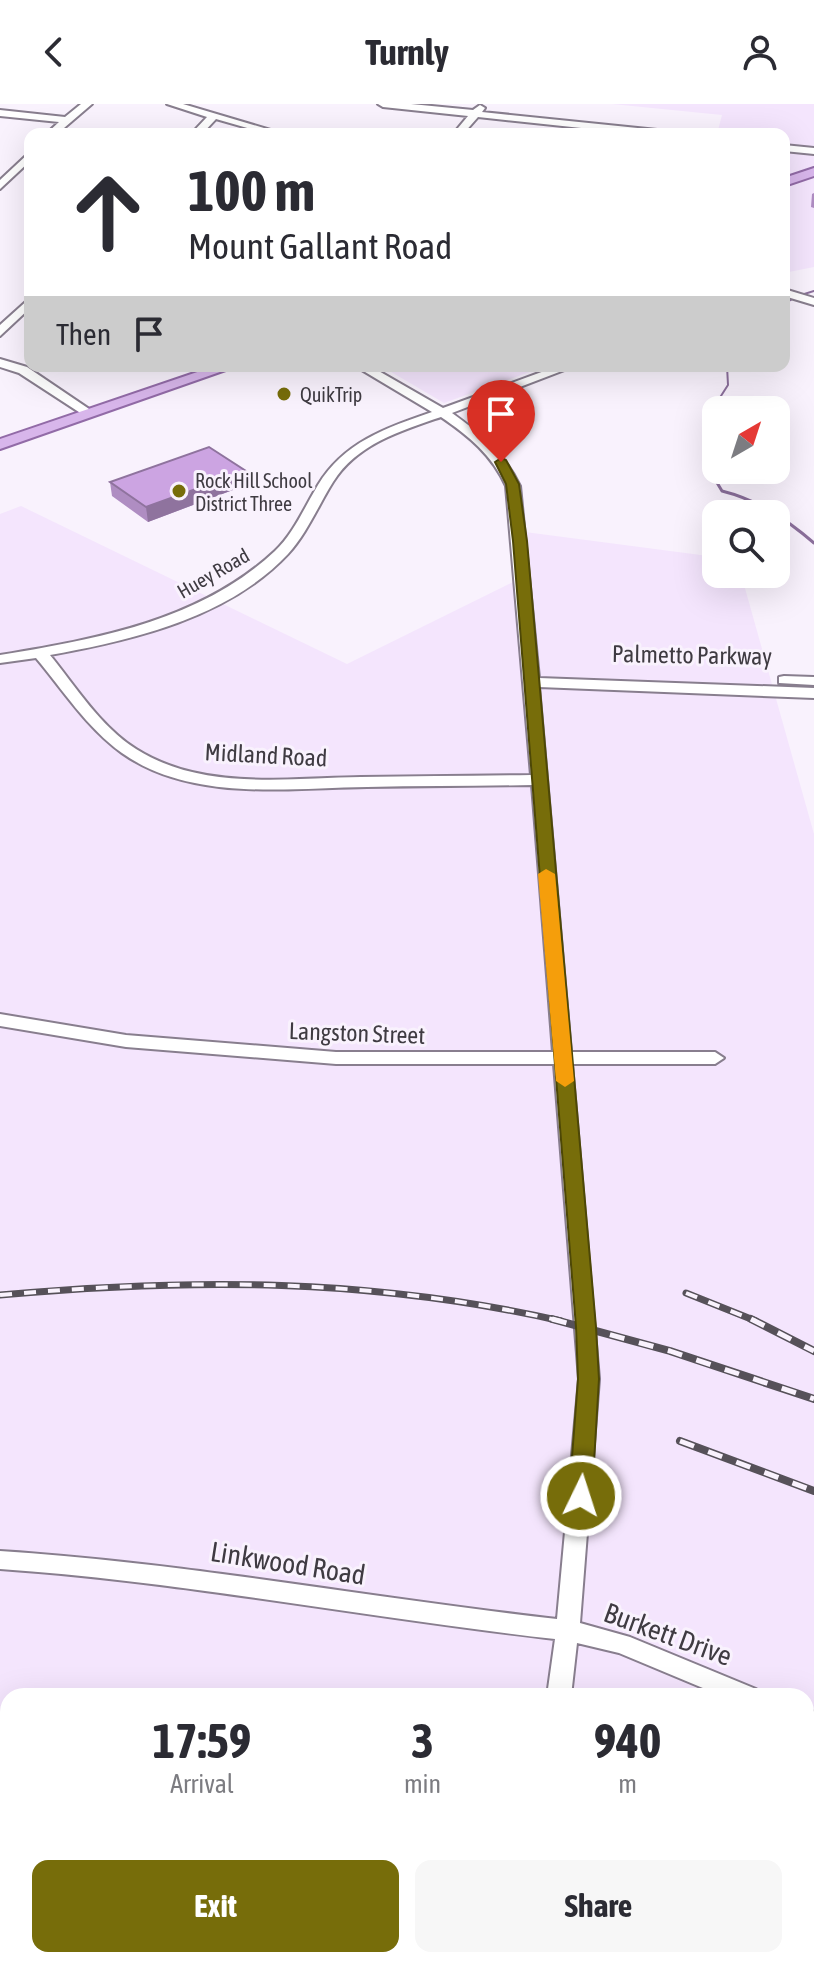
<!DOCTYPE html>
<style>
:root{--surface:#fff;--page:#f7f7f7;--text:#2b2b33;--muted:#7c7c81;--accent:#776d0a}
body{margin:0;font-family:"Asap Condensed",sans-serif;background:var(--page);color:var(--text);height:100vh;display:flex;flex-direction:column;font-size:30px;white-space:nowrap}
*{box-sizing:border-box;margin:0}
p{font-size:26px;color:var(--muted)}
.icon{flex:none;width:44px;height:44px;fill:none;stroke:currentColor;stroke-width:2;stroke-linecap:round;stroke-linejoin:round}
.map{position:relative;flex:1;overflow:hidden}
.drawer{position:absolute;left:0px;top:1584px;width:814px;height:280px;display:flex;flex-direction:column;background:var(--surface);border-radius:24px 24px 0 0;box-shadow:0 8px 32px #0002}
.drawer>*{flex:none}
.banner{position:absolute;left:24px;top:24px;width:766px;height:244px;border-radius:16px;box-shadow:0 8px 32px #0002;background:#fff;color:var(--text);overflow:hidden}
.needle{width:52px;rotate:39deg}
.controls{position:absolute;left:702px;top:292px;display:grid;gap:16px}
.controls a{display:grid;place-items:center;width:88px;height:88px;border-radius:16px;background:var(--surface);box-shadow:0 8px 32px #0002;font-size:40px}
.pin{position:absolute;display:grid;place-items:center;width:68px;height:68px;color:#fff;margin:-82px -34px;border-radius:50% 50% 50% 0;rotate:-45deg;box-shadow:0 0 8px #0007}
.pin .icon{rotate:45deg}
.me{position:absolute;width:88px;margin:-44px;rotate:4deg;stroke-linejoin:round;filter:drop-shadow(0 0 6px #0008)}
.turn{display:flex;align-items:center;gap:28px;height:168px;padding:0 32px;font-size:36px}
.turn .icon{width:104px;height:104px;stroke-width:2.5}
.turn b{display:block;font-size:56px;line-height:68px}
.then{display:flex;align-items:center;height:76px;padding:0 32px;background:#0003;gap:16px;font-size:30px}
.eta{display:flex;justify-content:space-evenly;align-items:center;height:136px;text-align:center}
.eta b{font-size:48px;font-weight:700;line-height:56px}
.cta{display:flex;gap:16px;margin-top:auto;padding:16px 32px}
.cta a{flex:1;height:92px;border-radius:16px;background:var(--accent);color:#fff;font-size:32px;font-weight:700;line-height:92px;text-align:center}
.cta a+a{background:var(--page);color:var(--text)}
header{display:flex;justify-content:space-between;align-items:center;height:104px;padding:0 32px;background:var(--surface);font-size:36px;font-weight:700}
.map>svg:first-child{display:block}
</style>
<header><svg class="icon" aria-label="back" viewBox="0 0 24 24"><path d="M15 5l-7 7 7 7"/></svg>Turnly<svg class="icon" aria-label="person" viewBox="0 0 24 24"><circle cx="12" cy="8" r="4"/><path d="M4 21q1-7 8-7t8 7"/></svg></header>
<div class="map">
<svg width="814" height="1864" viewBox="0 0 814 1864">
<rect width="100%" height="100%" fill="#f9f2fd"/>
<!-- built -->
<path fill="#f4e5fd" d="M612,0h202v163l-30,6v-139h-67l5,-19z
M381,262h165l-102,37z
M21,402l326,158 180,-89 -2,-43 191,25v17h25l73,260v1134h-268l1,-8h259v-264h-798v74l-8,-2v-1254z"/>
<g fill="none" stroke-linecap="round" stroke-linejoin="round">
<!-- stream-far2 -->
<path stroke="#8c709c" stroke-width="2" d="M801,191l13,-4
M784,200l10,-6
M720,306l-1,-11 9,-14 -1,-19"/>
<!-- stream-far1 -->
<path stroke="#8c709c" stroke-width="3" d="M719,366l-3,11 6,10c36,9 64,28 92,52"/>
<!-- stream -->
<path stroke="#8c709c" stroke-width="5" d="M0,1774l8,5
M116,1856l11,8"/>
<defs>
<path id="minor" d="M81,0h11l-35,30h-11l13,-12 -59,-6v-6l65,7z
M167,0h16l101,30h-16l-52,-15 -14,15h-11l16,-17z
M378,0h33l62,6 7,-5 5,3 -3,4 185,19 5,3h-34l-160,-17 -15,17h-10l15,-18 -85,-9z
M784,41l30,3v6l-30,-3z
M30,48v9l-30,28v-9z
M784,185l30,9v7l-30,-9z
M30,194v10l-30,28v-11z
M0,255l27,8 68,46 -10,3 -66,-43 -19,-6z
M355,262h15l73,42 115,-42h17l-123,47c29,21 52,40 68,73l19,192 275,10v10l-275,-11 32,365h144l9,6 -9,6h-143l27,315 -19,244 50,14 126,52 4,7h-38l-103,-43 -42,-10 -6,53h-24l8,-57c-186,-21 -369,-57 -555,-70v-18c187,12 371,47 557,68l22,-240 -25,-315h-218l-210,-17 -126,-21v-12l126,21 210,17h217l-21,-267c-55,1 -110,1 -165,2 -80,1 -176,15 -245,-34 -35,-25 -59,-63 -86,-95l-36,5v-8c97,-16 200,-34 275,-104 19,-18 29,-43 43,-66 26,-43 68,-57 114,-73zM441,313c28,19 51,38 65,69l25,289c-56,1 -113,1 -170,2 -74,1 -159,14 -225,-28 -36,-23 -60,-62 -86,-94 83,-15 178,-37 238,-101 19,-21 30,-48 45,-72 24,-38 67,-51 108,-65z
M784,572l30,1v8l-35,-2v-6z
M806,1605l8,3v22l-8,-3z
M516,1856h26l-1,8h-26z"/>
<path id="major" d="M814,64v8l-30,10v-8z
M215,262h22l-237,83v-10z"/>
</defs>
<!-- minor casing -->
<use href="#minor" stroke="#887e8e" stroke-width="4"/>
<!-- major casing -->
<use href="#major" stroke="#926ba7" stroke-width="4"/>
<!-- minor -->
<use href="#minor" fill="#fff" fill-rule="evenodd"/>
<!-- major -->
<use href="#major" fill="#d8b6eb" fill-rule="evenodd"/>
<defs>
<path id="rail-far1" d="M686,1189l70,28
M0,1191c192,-17 372,-17 561,26"/>
<path id="rail" d="M552,1215l118,32 144,48
M751,1215l63,32
M680,1337l134,50"/>
</defs>
<!-- rail-far1 casing -->
<use href="#rail-far1" stroke="#565159" stroke-width="7"/>
<!-- rail casing -->
<use href="#rail" stroke="#565159" stroke-width="8"/>
<!-- rail-far1 -->
<use href="#rail-far1" stroke="#f9f2fd" stroke-width="4" stroke-dasharray="12" stroke-linecap="butt"/>
<!-- rail -->
<use href="#rail" stroke="#f9f2fd" stroke-width="5" stroke-dasharray="15" stroke-linecap="butt"/>
</g>
<!-- wall -->
<path fill="#af8dc2" d="M814,89v15l-3,-1 1,-13z
M246,367v14l-98,37 -36,-26 -2,-14z"/>
<!-- shaded-wall -->
<path fill="#8f739e" d="M246,367v14l-98,37 -2,-15z"/>
<!-- building -->
<path fill="#cca4e2" stroke="#8f739e" stroke-width="2" d="M209,343l37,24 -100,36 -36,-25z"/>
<!-- route -->
<path fill="#776d0a" stroke="#4d4706" stroke-width="2" d="M501,354l5,2 13,24 8,57 69,786 3,52 -7,117 -4,6 -7,3 -8,-3 -4,-6 9,-117 -2,-52 -63,-786 -7,-57 -11,-22z"/>
<!-- slow -->
<path fill="#f59e0b" d="M546,765l9,5 19,207 -9,6 -9,-6 -18,-207z"/>
<!-- markers -->
<g fill="#776d0a" stroke="#f9f2fd" stroke-width="3">
<circle cx="284" cy="290" r="8"/>
<circle cx="179" cy="387" r="8"/>
</g>
<g text-anchor="middle" dominant-baseline="central" stroke-width="6" stroke-linejoin="round" paint-order="stroke">
<!-- far-poi labels -->
<g font-size="20" fill="#3f3b42" stroke="#f9f2fd" text-anchor="start">
<text x="300" y="290">QuikTrip</text>
<text x="195" y="376">Rock Hill School<tspan x="195" dy="23">District Three</tspan></text>
</g>
<!-- far-street labels -->
<g font-size="20" fill="#3f3b42" stroke="#f9f2fd">
<text transform="translate(213 469) rotate(-30)">Huey Road</text>
</g>
<!-- street labels -->
<g font-size="24" fill="#3f3b42" stroke="#f9f2fd">
<text transform="translate(692 551) rotate(1)">Palmetto Parkway</text>
<text transform="translate(266 651) rotate(3)">Midland Road</text>
<text transform="translate(357 929) rotate(2)">Langston Street</text>
</g>
<!-- near-street labels -->
<g font-size="28" fill="#3f3b42" stroke="#f9f2fd">
<text transform="translate(288 1459) rotate(9)">Linkwood Road</text>
<text transform="translate(668 1530) rotate(20)">Burkett Drive</text>
</g>
</g>
</svg>
<div class="controls">
<a><svg class="needle" viewBox="-14 -14 28 28"><path d="M0-13l5 13h-10z" fill="#e53935"/><path d="M0 13l5-13h-10z" fill="#7c7c81"/></svg></a>
<a><svg class="icon" aria-label="search" viewBox="0 0 24 24"><circle cx="10" cy="10" r="6"/><path d="M15 15l6 6"/></svg></a>
</div>
<div class="pin" style="left:501px;top:358px;background:#d93025"><svg class="icon" aria-label="arrive" viewBox="0 0 24 24"><path d="M6 21V4h12l-3 4 3 4H6"/></svg></div>
<svg class="me" style="left:581px;top:1392px" viewBox="-20 -20 40 40"><circle r="17" fill="#776d0a" stroke="#fff" stroke-width="3"/><path d="M0-11L8 9 0 5-8 9z" fill="#fff"/></svg>
<div class="banner">
<div class="turn"><svg class="icon" aria-label="ahead" viewBox="0 0 24 24"><path d="M12 20V5M6 11l6-6 6 6"/></svg><div><b>100 m</b>Mount Gallant Road</div></div>
<div class="then">Then<svg class="icon" aria-label="arrive" viewBox="0 0 24 24"><path d="M6 21V4h12l-3 4 3 4H6"/></svg></div>
</div>
<section class="drawer">
<div class="eta">
<div><b>17:59</b><p>Arrival</p></div>
<div><b>3</b><p>min</p></div>
<div><b>940</b><p>m</p></div>
</div>
<div class="cta"><a>Exit</a><a>Share</a></div>
</section>
</div>
